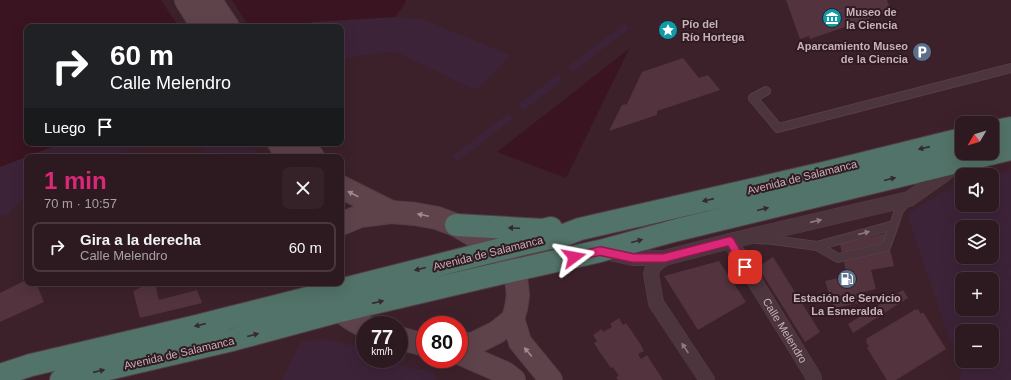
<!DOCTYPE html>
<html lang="es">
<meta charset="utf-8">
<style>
:root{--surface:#2d1920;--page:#352229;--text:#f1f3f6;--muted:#a7a0a5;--line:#48383e;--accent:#db2777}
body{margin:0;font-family:Arial,sans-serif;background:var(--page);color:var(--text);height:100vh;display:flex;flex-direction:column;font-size:15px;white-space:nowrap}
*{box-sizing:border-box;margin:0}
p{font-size:13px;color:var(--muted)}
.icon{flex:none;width:22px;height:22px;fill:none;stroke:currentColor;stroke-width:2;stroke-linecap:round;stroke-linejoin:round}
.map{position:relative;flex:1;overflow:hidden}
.panel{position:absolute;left:24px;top:154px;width:320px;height:132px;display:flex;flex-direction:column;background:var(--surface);border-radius:8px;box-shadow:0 4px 16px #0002,0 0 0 1px var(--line)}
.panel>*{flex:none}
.banner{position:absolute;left:24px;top:24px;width:320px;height:122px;border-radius:8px;box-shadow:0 4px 16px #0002,0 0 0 1px var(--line);background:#202124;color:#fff;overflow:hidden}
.needle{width:26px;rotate:232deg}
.buttons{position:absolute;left:955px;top:116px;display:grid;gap:8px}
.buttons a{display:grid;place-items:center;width:44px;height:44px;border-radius:8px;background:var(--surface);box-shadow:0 4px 16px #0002,0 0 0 1px var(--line);font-size:20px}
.speed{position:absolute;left:356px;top:316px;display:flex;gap:8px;font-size:20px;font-weight:700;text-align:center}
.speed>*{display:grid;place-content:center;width:52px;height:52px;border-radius:50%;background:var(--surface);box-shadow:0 4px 16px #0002,0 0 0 1px var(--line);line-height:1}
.speed small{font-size:10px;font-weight:400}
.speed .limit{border:6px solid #d22;background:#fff;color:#111}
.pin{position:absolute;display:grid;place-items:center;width:34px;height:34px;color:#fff;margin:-17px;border-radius:8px;box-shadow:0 2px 6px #0006}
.me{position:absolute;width:44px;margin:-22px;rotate:77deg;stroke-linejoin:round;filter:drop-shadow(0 0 3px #0008)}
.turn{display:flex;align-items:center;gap:14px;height:84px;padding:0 20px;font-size:18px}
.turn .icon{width:52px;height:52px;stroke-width:2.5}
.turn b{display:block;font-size:28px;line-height:34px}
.then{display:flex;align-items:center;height:38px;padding:0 20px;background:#0003;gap:8px;font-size:15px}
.round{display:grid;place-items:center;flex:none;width:42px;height:42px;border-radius:8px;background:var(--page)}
.overview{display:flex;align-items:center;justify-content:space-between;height:68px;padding:0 20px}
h1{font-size:24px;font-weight:800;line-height:30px;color:var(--accent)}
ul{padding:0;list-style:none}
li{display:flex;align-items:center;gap:12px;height:50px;margin:0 8px 6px;padding:0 12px;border:2px solid var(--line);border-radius:8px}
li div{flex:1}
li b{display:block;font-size:15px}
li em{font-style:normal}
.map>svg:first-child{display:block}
</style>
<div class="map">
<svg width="1011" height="380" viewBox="0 0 1011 380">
<rect width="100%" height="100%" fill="#3c212b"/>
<!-- green -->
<path fill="#3d2338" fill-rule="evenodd" d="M395,17l27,2 88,36 -18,20 -17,15 -81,-39 -43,6 -10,3v-33h-40l11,-5z
M625,23l4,6 -56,43 -5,-6z
M558,74l5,6 -40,31 -5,-6z
M509,113l4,6 -56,43 -5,-6z
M62,143h90l-6,3 -17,4 -23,7h-79v41l-13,9 -5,6 -9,3v-49z
M199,143h52l9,14h-10l-47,-6z
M1011,171v209h-52l2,-8 -54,-158 49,-30 6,-2v23h30v-30h-1zM962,227h30v30h-30zM962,279h30v30h-30zM962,331h30v30h-30z
M325,339l30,7 10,4v9h21l19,7 29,6 2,8h-154l19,-38z"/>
<!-- water -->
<path fill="#3a1421" d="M0,0h406l-2,5 -9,12 -83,5 -11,5h-274v116h35l-62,24z
M629,49l-63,129 -69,-26z"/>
<!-- pier -->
<path fill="#3c212b" d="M161,0h71l17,27h-70z"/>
<!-- building -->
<path fill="#52333e" d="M786,0h101l4,11 -81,28 -1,-3 -9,3z
M683,58l16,20 9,-3 12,15 -63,21v4l-48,16 13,-26 5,-1 15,-32z
M886,233l8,33 -23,4 5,19 -20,5 3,9 -25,5 -9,-27 22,-5 -7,-32z
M773,257l47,75 -15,10 -47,-75z
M719,261l27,41 -48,28 -34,-54z
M24,281l3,4 4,-2h5l8,19 -44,20v-29z
M151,283h4l4,17 38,-10 5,13 -62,15 -7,-27z
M903,290l5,8 -55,35 -5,-9z
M916,309v1l2,-1 3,5 2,-2 23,37 -50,31h-9l-20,-32 2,-2 -3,-4 1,-1 -1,-2z
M619,318l4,7 3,-2 15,22 3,6 -6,3 3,5 6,-4 3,5 13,20h-45l-2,-3 3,-1 -6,-9 -2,1 -12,-17 -5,-8 3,-2 -4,-6 9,-6 1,3 9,-5 -2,-3z"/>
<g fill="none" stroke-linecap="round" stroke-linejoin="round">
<defs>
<path id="lane" d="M766,91l-13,7 25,30 233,-60
M757,239l16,1 44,6 77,-21 5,-15 9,-10
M817,246l21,12 48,-11 8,-22"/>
<g id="street">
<path id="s1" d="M730,241l83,135 1,4"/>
<path d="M605,252l28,6h31l66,-17 179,-42 37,-26 7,-10"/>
<path d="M664,258l-8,6 -3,4 -2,6 5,29 51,77"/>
</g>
<path id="secondary" d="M186,0l17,27
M210,0l18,27
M279,143l9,14
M303,143l10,14
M341,187l50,25
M341,224l19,-8 31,-4 24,2 22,4 19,7 42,25 17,20 3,25 -2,13 -3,11 -16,13 -22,11 -16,4
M320,283c9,19 25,35 45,43
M513,319l7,23 31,38
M399,338l26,7
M459,353l46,20 9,7"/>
<path id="highway" d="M992,132l19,-4
M456,225l87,5 8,-2
M0,375l31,-10 162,-38 305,-77 69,-16 13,-5 248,-57 134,-33
M61,380l171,-40 108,-29 149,-35 111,-25 77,-21 334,-81"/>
</defs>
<!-- lane casing -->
<use href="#lane" stroke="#553f46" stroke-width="10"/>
<!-- street casing -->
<use href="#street" stroke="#553f46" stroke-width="16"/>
<!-- secondary casing -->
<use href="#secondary" stroke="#553f46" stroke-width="24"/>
<!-- highway casing -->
<use href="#highway" stroke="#543e45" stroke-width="24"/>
<!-- lane -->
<use href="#lane" stroke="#4c353d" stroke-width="8"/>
<!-- street -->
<use href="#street" stroke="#4c353d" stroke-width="15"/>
<!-- secondary -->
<use href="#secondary" stroke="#5f434b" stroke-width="22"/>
<!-- highway -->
<use href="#highway" stroke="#527369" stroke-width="22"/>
</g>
<!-- one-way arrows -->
<defs><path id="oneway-solid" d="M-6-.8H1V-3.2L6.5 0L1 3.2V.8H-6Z"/></defs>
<g fill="#36282d">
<use href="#oneway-solid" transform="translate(924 148) rotate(167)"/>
<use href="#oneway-solid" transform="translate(890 179) rotate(-14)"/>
<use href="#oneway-solid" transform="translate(708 200) rotate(167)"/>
<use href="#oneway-solid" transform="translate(763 209) rotate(-14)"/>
<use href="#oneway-solid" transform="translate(514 228) rotate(-178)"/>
<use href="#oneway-solid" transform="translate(637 241) rotate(-15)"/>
<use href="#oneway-solid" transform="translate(420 269) rotate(166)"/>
<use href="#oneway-solid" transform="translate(378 302) rotate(-13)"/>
<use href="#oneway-solid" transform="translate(200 325) rotate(166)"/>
<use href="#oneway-solid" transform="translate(253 335) rotate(-15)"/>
<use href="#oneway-solid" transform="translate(99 371) rotate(-13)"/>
</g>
<g fill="#a38a92">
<use href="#oneway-solid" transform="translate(353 194) rotate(-153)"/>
<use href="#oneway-solid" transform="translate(423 215) rotate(-168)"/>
<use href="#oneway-solid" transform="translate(528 352) rotate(-130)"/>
</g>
<g fill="#907981">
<use href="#oneway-solid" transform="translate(816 221) rotate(-13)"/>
<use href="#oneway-solid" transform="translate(864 233) rotate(-15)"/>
<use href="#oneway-solid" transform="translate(685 348) rotate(-124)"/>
</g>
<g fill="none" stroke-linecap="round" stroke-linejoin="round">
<defs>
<path id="route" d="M574,257l26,-6 33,7h31l66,-17 15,26"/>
</defs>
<!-- route casing -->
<use href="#route" stroke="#8e194d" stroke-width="10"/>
<!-- route -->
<use href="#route" stroke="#db2777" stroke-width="7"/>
</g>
<!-- icons -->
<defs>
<symbol id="museum-disc" viewBox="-11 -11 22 22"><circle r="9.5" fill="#0f9aa8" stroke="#311b22"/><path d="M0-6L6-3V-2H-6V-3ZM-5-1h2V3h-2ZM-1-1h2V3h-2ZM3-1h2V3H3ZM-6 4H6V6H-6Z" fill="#fff"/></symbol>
<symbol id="sight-disc" viewBox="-11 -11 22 22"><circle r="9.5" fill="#0f9aa8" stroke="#311b22"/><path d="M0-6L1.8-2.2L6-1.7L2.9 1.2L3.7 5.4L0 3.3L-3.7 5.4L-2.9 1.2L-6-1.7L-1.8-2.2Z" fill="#fff"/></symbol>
<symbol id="parking-disc" viewBox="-11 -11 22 22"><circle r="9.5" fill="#5c6f8a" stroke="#311b22"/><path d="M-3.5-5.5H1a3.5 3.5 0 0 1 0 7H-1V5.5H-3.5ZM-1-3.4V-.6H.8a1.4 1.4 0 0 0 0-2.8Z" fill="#fff"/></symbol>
<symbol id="fuel-disc" viewBox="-11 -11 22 22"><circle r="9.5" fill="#5c6f8a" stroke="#311b22"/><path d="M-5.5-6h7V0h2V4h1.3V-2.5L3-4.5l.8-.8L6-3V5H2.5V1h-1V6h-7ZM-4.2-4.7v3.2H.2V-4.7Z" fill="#fff"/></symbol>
</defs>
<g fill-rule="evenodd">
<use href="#museum-disc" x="821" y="7" width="22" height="22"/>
<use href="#sight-disc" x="657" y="19" width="22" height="22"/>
<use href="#parking-disc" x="911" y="41" width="22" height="22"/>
<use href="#fuel-disc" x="836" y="268" width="22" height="22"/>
</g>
<g text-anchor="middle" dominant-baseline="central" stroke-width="4" stroke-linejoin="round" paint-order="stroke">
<!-- poi labels -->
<g font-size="11" font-weight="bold" fill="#c8b1b8" stroke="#311b22" text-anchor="start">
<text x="846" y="12">Museo de<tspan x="846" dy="13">la Ciencia</tspan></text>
<text x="682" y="24">Pío del<tspan x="682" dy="13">Río Hortega</tspan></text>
<text x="908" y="46" text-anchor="end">Aparcamiento Museo<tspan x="908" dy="13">de la Ciencia</tspan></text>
<text x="847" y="298" text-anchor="middle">Estación de Servicio<tspan x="847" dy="13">La Esmeralda</tspan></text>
</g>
<!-- street labels -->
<g font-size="11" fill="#c8b1b8" stroke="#311b22">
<text transform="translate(802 177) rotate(-14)">Avenida de Salamanca</text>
<text transform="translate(488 253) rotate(-14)">Avenida de Salamanca</text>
<text stroke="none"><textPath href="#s1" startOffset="105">Calle Melendro</textPath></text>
<text transform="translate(179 353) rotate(-13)">Avenida de Salamanca</text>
</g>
</g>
</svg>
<div class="buttons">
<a><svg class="needle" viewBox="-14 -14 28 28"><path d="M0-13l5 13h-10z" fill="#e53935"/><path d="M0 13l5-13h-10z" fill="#a7a0a5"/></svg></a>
<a><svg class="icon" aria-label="sound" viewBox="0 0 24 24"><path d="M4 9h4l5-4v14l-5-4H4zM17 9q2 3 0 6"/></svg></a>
<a><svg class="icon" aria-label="layers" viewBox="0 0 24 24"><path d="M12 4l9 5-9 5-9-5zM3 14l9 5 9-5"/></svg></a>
<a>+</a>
<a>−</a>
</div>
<div class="speed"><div>77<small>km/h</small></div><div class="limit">80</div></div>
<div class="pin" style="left:745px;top:267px;background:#d93025"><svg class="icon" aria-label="arrive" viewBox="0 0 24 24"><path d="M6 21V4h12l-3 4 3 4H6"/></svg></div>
<svg class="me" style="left:574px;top:257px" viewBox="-20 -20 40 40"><path d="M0-17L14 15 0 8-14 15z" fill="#db2777" stroke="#fff" stroke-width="4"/></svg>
<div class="banner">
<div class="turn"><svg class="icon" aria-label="right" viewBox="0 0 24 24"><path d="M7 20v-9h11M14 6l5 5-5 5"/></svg><div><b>60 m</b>Calle Melendro</div></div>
<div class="then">Luego<svg class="icon" aria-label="arrive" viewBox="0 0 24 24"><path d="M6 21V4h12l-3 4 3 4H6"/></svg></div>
</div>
<section class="panel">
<div class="overview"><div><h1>1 min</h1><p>70 m · 10:57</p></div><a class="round"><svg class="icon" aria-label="close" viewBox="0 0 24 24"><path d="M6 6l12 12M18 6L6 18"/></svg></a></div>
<ul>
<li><svg class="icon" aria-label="right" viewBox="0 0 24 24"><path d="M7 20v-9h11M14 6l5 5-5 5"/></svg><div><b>Gira a la derecha</b><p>Calle Melendro</p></div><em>60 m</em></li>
</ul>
</section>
</div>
